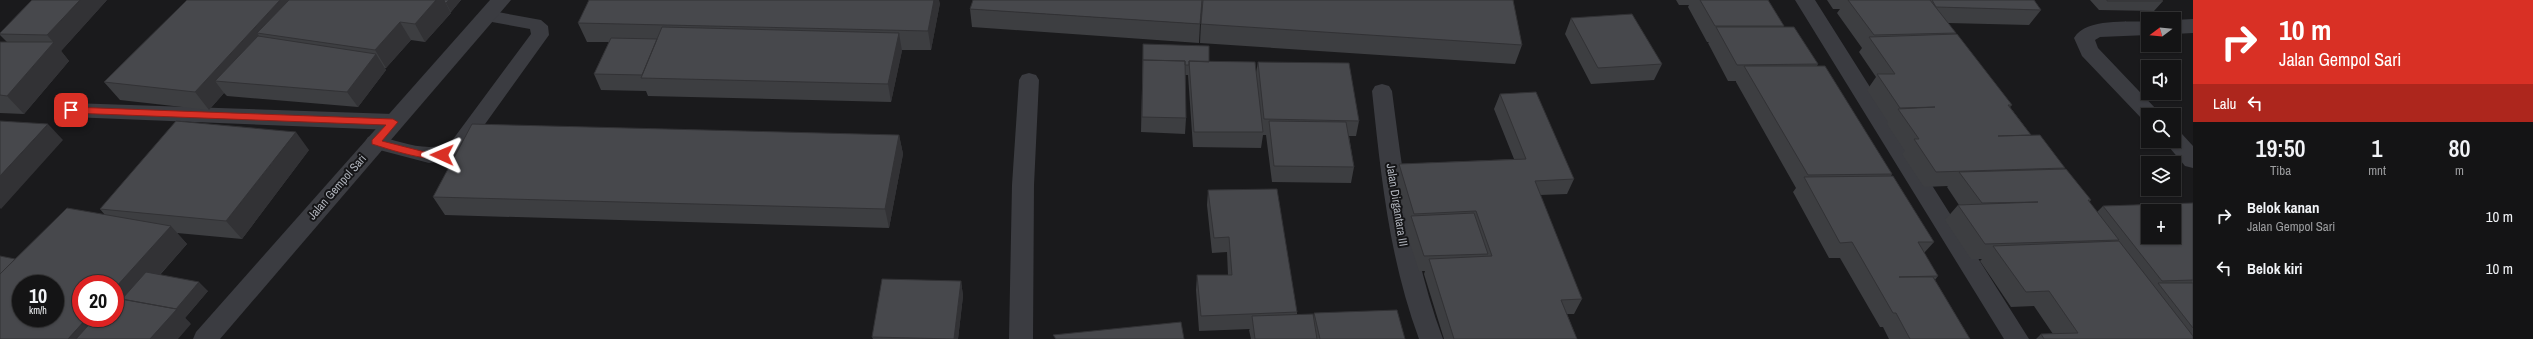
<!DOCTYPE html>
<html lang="id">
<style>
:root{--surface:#141415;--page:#212122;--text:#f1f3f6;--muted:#9d9ea0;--line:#333334}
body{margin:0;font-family:"Archivo Narrow",sans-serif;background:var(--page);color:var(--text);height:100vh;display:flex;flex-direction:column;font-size:15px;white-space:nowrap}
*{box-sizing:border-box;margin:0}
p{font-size:13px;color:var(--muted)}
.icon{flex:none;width:22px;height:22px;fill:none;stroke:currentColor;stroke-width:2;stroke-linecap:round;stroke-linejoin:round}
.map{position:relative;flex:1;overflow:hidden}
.details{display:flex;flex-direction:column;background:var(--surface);width:340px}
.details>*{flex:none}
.top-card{background:#d93025;color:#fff;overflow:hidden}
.needle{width:26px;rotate:254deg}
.controls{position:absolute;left:2141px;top:12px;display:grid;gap:8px}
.controls a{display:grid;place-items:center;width:40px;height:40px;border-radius:0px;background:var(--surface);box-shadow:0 1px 3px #0004,0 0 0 1px var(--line);font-size:20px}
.speed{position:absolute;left:12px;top:275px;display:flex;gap:8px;font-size:20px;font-weight:700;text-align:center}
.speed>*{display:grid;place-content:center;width:52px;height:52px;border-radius:50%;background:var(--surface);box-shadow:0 1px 3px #0004,0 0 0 1px var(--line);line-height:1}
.speed small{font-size:10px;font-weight:400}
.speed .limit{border:6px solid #d22;background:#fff;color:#111}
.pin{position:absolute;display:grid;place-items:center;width:34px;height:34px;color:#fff;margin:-17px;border-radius:8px;box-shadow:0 2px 6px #0006}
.me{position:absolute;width:44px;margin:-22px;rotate:271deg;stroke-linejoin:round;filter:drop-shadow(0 0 3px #0008)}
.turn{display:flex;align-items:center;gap:14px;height:84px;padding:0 20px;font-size:18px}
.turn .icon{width:52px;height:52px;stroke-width:2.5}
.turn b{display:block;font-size:28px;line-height:34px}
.then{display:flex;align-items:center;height:38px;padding:0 20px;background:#0003;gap:8px;font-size:15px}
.eta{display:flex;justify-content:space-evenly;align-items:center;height:68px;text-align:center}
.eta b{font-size:24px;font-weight:600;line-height:28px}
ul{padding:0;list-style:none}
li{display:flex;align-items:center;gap:12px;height:52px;padding:0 20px}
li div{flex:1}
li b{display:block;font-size:15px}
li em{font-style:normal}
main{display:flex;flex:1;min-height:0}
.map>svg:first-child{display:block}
</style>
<main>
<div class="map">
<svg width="2193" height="339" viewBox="0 0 2193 339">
<rect width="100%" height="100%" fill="#1a1a1c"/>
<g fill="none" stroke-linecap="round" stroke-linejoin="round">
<!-- service -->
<path fill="#3b3c41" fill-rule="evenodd" d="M487,10l54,10 7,6 1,9 -84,117 -16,8 -20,3 -61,-16 -3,-5 3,-5 7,-2c25,6 52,19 76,7l80,-108 -1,-5 -49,-9 -3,-4 3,-4z"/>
<!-- minor -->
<path fill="#3b3c41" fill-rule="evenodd" d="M1795,0h20l214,339h-25z
M2193,19v14l-19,1v-14z
M2148,21v14l-48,2 -5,3 3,8 59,62 4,5h-13v7l-5,-2 -61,-64 -8,-18c13,-21 53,-15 74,-17z
M1029,73l7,2 3,5 -5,105 -1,154h-24l3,-154 7,-105 3,-5z
M1382,84l7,2 3,5c11,85 21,168 51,248h-24c-30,-81 -38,-163 -47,-248l3,-5z
M71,103l322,11 8,3 3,5 -3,5 -8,3 -322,-13 -7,-2 -4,-5 4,-5z
M2174,132l8,2 11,12v22l-8,-2 -21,-25h10z"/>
<!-- tertiary -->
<path fill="#3b3c41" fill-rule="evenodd" d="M490,0h21l-291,339h-27l3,-7z"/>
</g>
<!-- wall -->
<path fill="#3d3e41" d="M107,0l-46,51 8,10 -45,53 -24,-1v-71h7l-7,-7v-2z
M187,0h274l-10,12h-1l1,1 -26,29 -14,-2 -25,28h-1l1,2 -28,37 -131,-11 -3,-3 -15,17 -89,-10 -16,-18z
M1202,0h311l9,45 -7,19 -315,-21z
M1676,0h92l16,26 -1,1 35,37 -1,2 75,108 -1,2 43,66 -10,11 14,23 -3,4 35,59h-81l-6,-12h-3l-40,-69h-11l-36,-66 3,-4 -60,-106v-1h-8l-20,-38 1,-1h-2l-19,-35 1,-2h-10z
M1827,0h207l7,10 -12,15 -81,-2 8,10 -1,2 57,70 -2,2 21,28h-1l35,33 -1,1 27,31 -2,2 8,10 6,-6 90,-3v136h-157l5,-5h12l-19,-28 -23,1 -31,-46 2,-2h-11l-26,-39 13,-15h1l-12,-18 1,-1 -24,1 -22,-33 3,-3 -18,-27 1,-2 -21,-32 9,-13 -17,-25 3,-4 -25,-35 3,-4h-7z
M2090,0h72l1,1 -9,10 -55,-1z
M940,3l-9,47h-29l-11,52 -243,-6 -2,-5 -45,-1 -7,-16 15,-32h-22l-9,-19z
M970,9l230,15 -1,19 -227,-16z
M1571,18l91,46 -8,16 -63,4 -26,-50z
M1143,44l113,29 2,-11 101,59 -3,15h-7l5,31 -3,16 -79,-1 -6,-47h-3l-2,13 -68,-1 -5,-72h-3l1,43 -1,16 -44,-2z
M1500,94l74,85 -7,15 -27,1 42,104 -8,15h-7l10,25h-133l-20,-65 1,-3h-6l-13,-40 2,-5 -14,-46 5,-16 115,-5 -20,-50z
M899,135l4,19 -14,74 -444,-13 -12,-18z
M309,150l-67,89 -65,-6 10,11 -27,31 48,16 -23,27 6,6 -176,-65 90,-44 -5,-6z
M1208,190l89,122v2l16,3 1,-4 91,26h-154l-2,-9 1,-1 -51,2 -3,-41 1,-15h31l-1,-23 -15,1 -5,-48z
M961,281l2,15 -5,43h-85l-1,-2z"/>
<!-- shaded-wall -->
<path fill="#323235" d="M80,0h27l-46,51 -14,-16z
M280,0h28l-51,33 10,14 -52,34 9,12 -15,17 -14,-18z
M436,0h8l7,13 -26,29 -10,-18z
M449,0h12l-10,12 -5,-9z
M934,0h5l1,3 -9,47 -3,-19z
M400,22l11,18 -25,28 -11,-18z
M899,33l3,18 -11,51 -3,-18z
M54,42l15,19 -45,53 -17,-18z
M376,54l10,16 -28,37 -11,-15z
M48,124l15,16 -62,69 -1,-1v-32z
M296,132l13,18 -67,89 -16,-18z
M899,135l4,19 -14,74 -4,-19z
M171,226l16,18 -85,95h-34l19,-21h28v-30z
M961,281l2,15 -5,43h-4z
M199,282l9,9 -23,27 6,6 -13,15h-28z"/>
<!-- building -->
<path fill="#47484c" stroke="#323235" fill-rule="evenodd" d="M32,0h48l-33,35 -47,-1v-1z
M187,0h93l-85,92 -91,-10z
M289,0h147l-21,24 -15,-2 -25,28 -118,-17z
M444,0h5l-3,3h-1z
M589,0h345l-6,31 -350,-8z
M973,0h229l-2,24 -230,-15z
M1203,0h310l9,45 -321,-21z
M1700,0h68l16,26h-69z
M1848,0h82l26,33 -82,2z
M1932,0h102l7,10 -105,-3z
M2107,0h55l1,1h-56z
M1632,14l30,50 -64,4 -27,-50z
M662,27l237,6 -11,51 -247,-6z
M1716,27h78l24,37 -81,1z
M1957,34l55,71h-4l23,30 -33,1 42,-1 25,33 -129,4 -22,-33h5l-21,-30 37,-2 -35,1 -23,-34h18l-26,-37z
M258,36l118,18 -29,38 -132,-11z
M611,38l46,1 -15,36 -48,-1z
M0,42h54l-47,54 -7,-1z
M1143,44l66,2v16l-20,-1v4h-4v-4l-42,-1z
M1143,60l42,1 1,57 -44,-1z
M1189,61l66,1 8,70h-69z
M1258,62l91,1 10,58 -95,-2z
M1744,66h81l67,108 -84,1z
M1536,92l38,87 -39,2 47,118 -21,1 16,39h-123l-25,-80 63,-3 -16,-45 -62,3 -15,-50 127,-5 -26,-65z
M0,121l48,3 -48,52z
M176,121l120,11 -70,89 -126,-12z
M1269,121l77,1 8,45 -80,-1z
M472,124l427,11 -14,74 -452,-12z
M2066,169l25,31h-3l31,40 -134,4 -27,-39 80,-3 -56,1 -23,-31z
M1893,176l41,66h-16l20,34 -39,1h34l37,62h-60l-14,-26h-3l-41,-71 -12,1 -36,-66z
M1277,189l20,123 -96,4 -4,-41h35l-3,-38 -15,1 -6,-48z
M2193,203v77l-31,1 -59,-75zM2148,211h26v26h-26z
M67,208l104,18 -56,62v-4h-34v34h6l-19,21h-68v-65zM21,284h34v34h-34z
M1474,213l14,41 -64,2 -13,-40z
M2119,241l74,95v3h-149l-3,-5 37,-1 -29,-42 -23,1 -33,-46z
M0,256l15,3 -15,15z
M146,272l53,10 -23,27 -54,-10z
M882,279l79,2 -7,58 -82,-2z
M2158,283h35v45z
M115,298l62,11 -27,30h-74l19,-21h20z
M1397,310l8,29h-85l-6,-26z
M1313,314l4,25h-62l-3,-23z
M1181,322l3,17h-128l-3,-4z"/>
<!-- route -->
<path fill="#d93025" stroke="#8d1f18" d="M71,107l322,12 5,3 -16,19 47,12 13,-1 4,3c-8,11 -61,-7 -74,-11v-4l14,-15 -315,-12 -4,-3z"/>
<g text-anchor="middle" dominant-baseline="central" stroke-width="4" stroke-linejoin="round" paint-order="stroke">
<!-- street labels -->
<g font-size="12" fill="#aeb2ba" stroke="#151517">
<text transform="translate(337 187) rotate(-49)">Jalan Gempol Sari</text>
<text transform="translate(1397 205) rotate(81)">Jalan Dirgantara III</text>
</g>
</g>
</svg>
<div class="controls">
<a><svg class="needle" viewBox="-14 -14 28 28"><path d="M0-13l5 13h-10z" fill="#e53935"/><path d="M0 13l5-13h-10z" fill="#9d9ea0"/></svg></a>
<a><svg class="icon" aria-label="sound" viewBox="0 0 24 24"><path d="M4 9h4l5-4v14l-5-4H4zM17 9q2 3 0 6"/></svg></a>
<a><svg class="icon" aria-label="search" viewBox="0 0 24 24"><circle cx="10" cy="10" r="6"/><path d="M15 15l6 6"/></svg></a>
<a><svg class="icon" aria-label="layers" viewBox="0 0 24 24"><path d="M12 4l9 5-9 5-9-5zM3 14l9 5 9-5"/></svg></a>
<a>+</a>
</div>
<div class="speed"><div>10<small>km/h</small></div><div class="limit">20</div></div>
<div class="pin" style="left:71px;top:110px;background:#d93025"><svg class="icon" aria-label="arrive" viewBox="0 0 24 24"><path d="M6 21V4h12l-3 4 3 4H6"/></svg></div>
<svg class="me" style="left:442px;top:155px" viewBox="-20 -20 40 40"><path d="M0-17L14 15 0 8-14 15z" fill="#d93025" stroke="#fff" stroke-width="4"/></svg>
</div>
<section class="details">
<div class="top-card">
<div class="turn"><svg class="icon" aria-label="right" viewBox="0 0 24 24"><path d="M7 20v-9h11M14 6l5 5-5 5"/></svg><div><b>10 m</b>Jalan Gempol Sari</div></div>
<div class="then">Lalu<svg class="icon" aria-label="left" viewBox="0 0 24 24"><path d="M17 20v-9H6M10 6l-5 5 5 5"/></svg></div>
</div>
<div class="eta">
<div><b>19:50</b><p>Tiba</p></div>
<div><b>1</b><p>mnt</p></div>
<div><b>80</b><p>m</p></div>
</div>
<ul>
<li><svg class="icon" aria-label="right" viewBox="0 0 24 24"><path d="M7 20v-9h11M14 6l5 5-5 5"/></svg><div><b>Belok kanan</b><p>Jalan Gempol Sari</p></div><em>10 m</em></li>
<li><svg class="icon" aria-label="left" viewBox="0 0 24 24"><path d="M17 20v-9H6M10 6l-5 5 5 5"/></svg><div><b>Belok kiri</b></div><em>10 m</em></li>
</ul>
</section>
</main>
